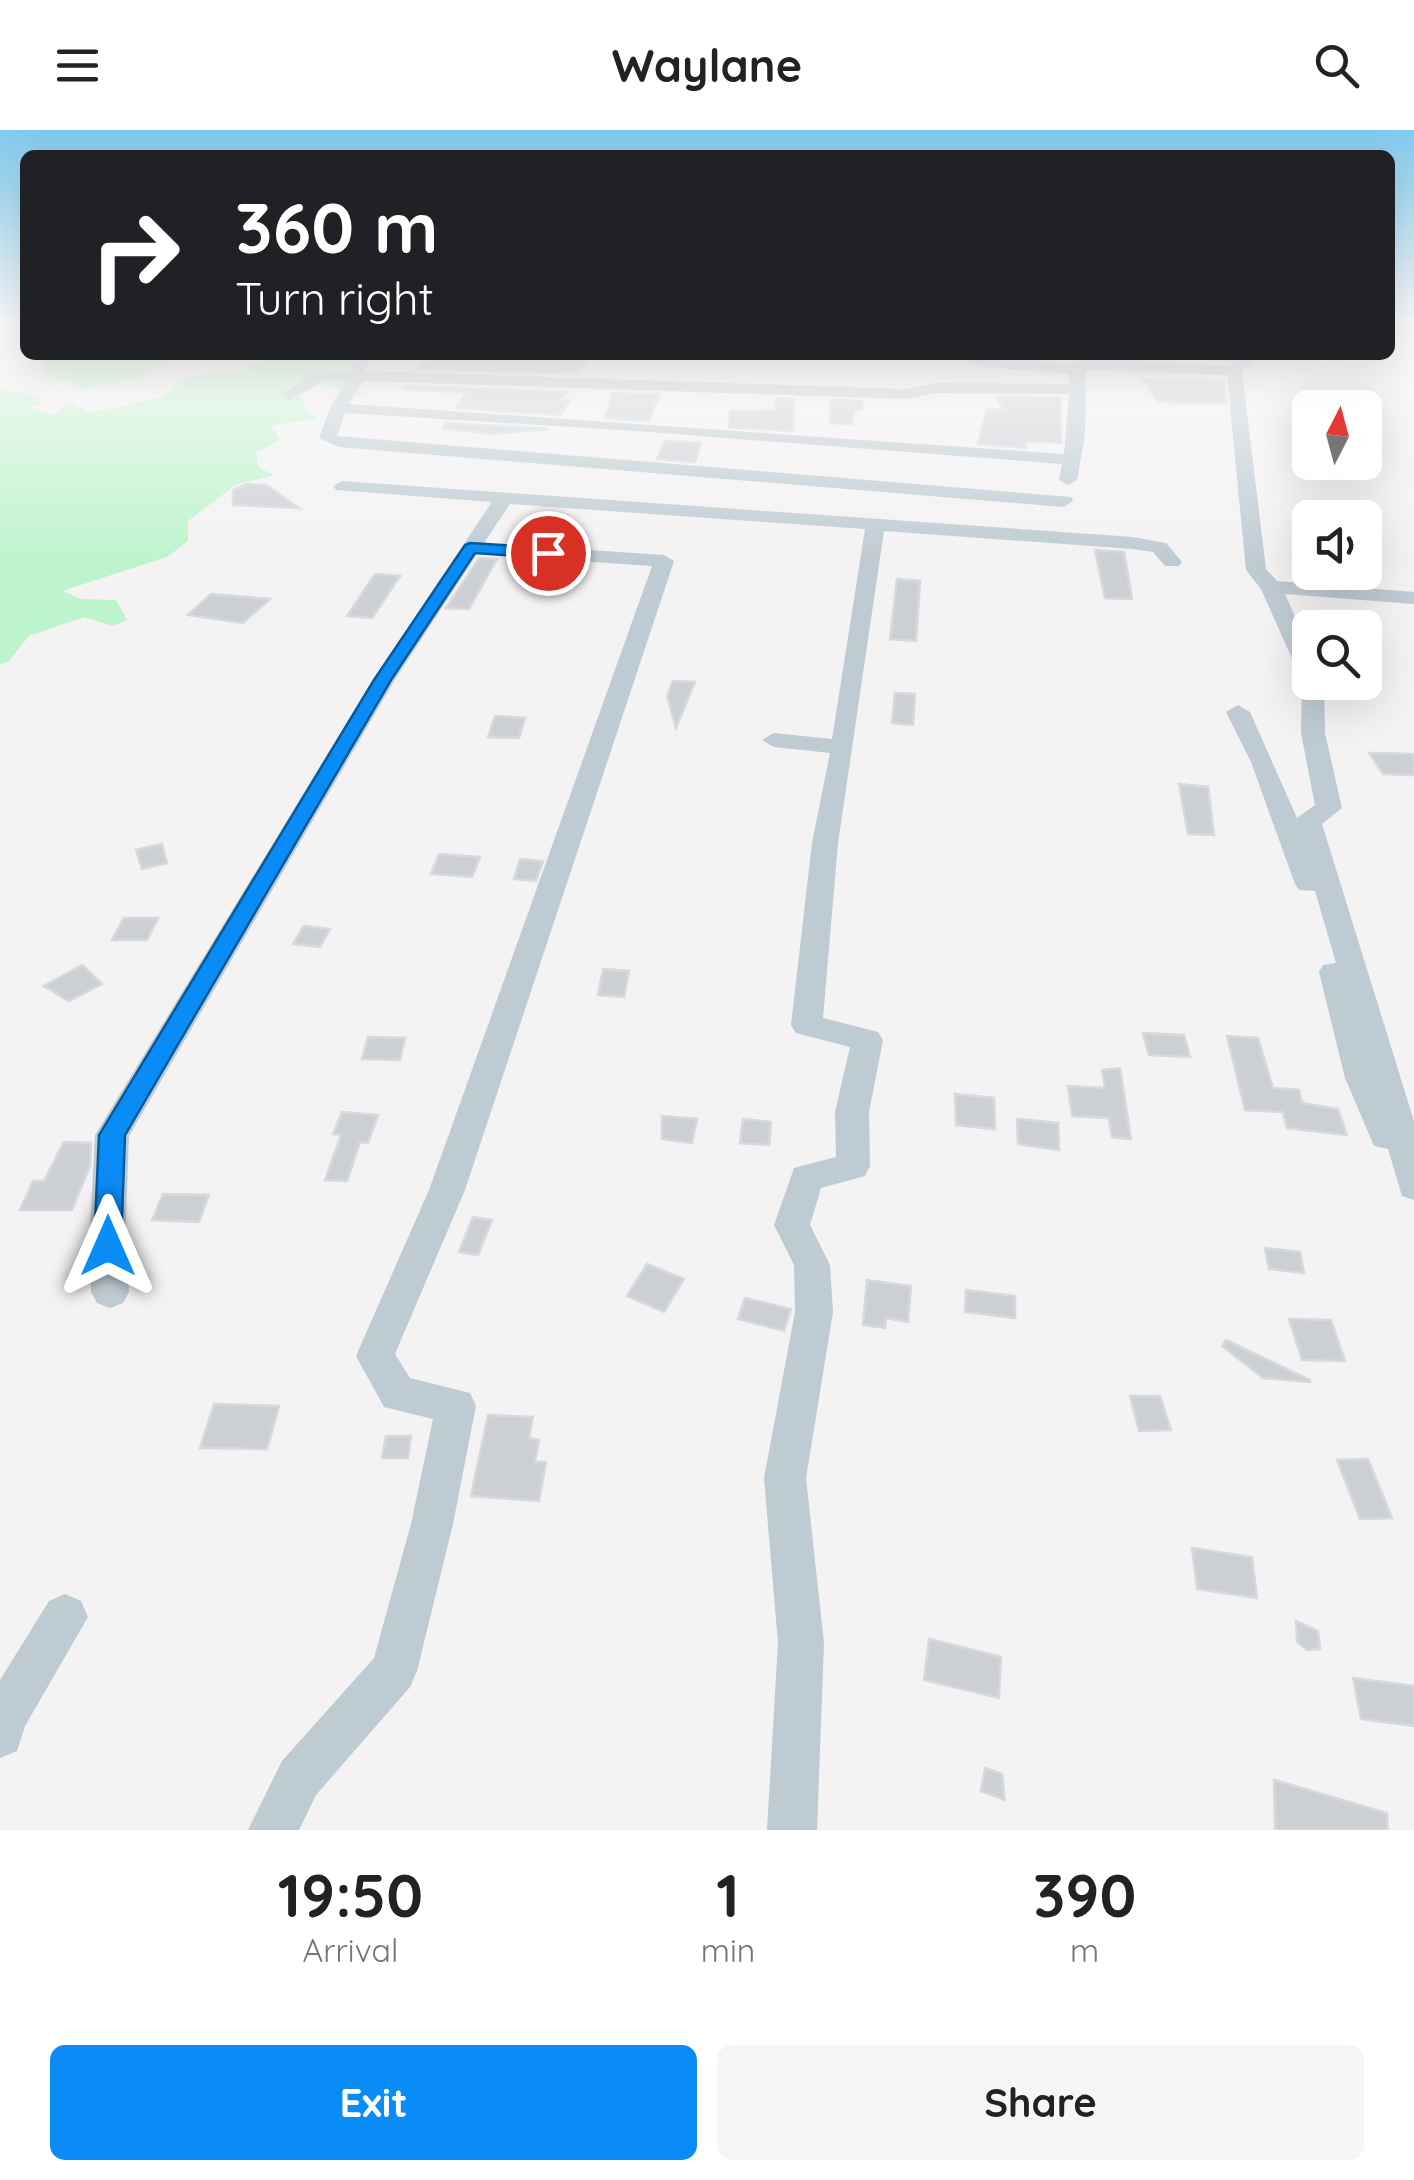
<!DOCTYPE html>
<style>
:root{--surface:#fff;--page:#f6f6f6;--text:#222;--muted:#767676;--accent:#0a8cf6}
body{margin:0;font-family:Quicksand,sans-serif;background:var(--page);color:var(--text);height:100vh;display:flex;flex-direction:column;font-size:38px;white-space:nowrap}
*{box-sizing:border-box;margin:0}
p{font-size:32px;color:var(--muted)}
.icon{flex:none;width:55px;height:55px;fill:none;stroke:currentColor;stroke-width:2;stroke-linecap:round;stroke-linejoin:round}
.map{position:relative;height:1700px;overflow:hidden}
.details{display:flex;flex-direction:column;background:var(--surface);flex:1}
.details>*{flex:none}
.guide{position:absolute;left:20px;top:20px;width:1375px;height:210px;border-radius:15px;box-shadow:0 10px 40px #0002;background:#202124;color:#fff;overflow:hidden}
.needle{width:65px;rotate:6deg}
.buttons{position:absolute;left:1292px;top:260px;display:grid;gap:20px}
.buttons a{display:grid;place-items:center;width:90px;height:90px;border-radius:15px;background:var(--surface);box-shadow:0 10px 40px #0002;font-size:50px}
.pin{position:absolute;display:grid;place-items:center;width:85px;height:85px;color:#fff;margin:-42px;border:5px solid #fff;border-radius:50%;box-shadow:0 2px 10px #0007}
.me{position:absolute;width:110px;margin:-55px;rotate:0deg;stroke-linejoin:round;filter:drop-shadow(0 0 8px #0008)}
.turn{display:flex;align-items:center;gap:35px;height:210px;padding:0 50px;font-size:45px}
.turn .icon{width:130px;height:130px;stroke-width:2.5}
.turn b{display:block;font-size:70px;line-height:85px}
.eta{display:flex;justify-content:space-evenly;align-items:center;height:170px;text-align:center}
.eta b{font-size:60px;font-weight:700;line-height:70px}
.action{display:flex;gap:20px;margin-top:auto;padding:20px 50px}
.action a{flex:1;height:115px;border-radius:15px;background:var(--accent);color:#fff;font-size:40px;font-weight:700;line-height:115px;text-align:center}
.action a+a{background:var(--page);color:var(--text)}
header{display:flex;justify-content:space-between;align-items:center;height:130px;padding:0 50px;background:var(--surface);font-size:45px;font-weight:700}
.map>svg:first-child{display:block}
</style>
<header><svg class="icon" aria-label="menu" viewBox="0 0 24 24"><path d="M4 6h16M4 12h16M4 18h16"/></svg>Waylane<svg class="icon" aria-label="search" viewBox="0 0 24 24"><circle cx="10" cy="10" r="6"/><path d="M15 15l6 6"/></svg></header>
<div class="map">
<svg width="1414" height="1700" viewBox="0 0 1414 1700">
<rect width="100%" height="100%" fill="#f4f2f2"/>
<!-- green -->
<path fill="#bef4cd" d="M59,225h173l-66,7 -21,15 -64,12 -4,-6 -32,-7 -5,-14z
M237,225h110l5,2 -9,12 20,27 -44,-12 -20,10 9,18 10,6 -47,8 9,14 -24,13 3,15 16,7 -38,9 -49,37v20l-21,16 -105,34 19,8 35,1 11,20 -14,6 -29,-9 -55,19 -21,26 -8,2v-275l39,7 1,8 -12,3 26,8 14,-13 21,10 34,-5 38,-10 26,-20 49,-6 33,-12z"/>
<!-- building -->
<path fill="#ccd0d5" stroke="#d6d9de" stroke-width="2.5" d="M430,225h82l76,3 -10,16 -159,-5z
M1143,249l81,3 2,22 -68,-2z
M404,256l163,6 -5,8h8l-10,15 -104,-7 10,-16 -64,-3z
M613,263l46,2 -10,26 -44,-3z
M998,267l62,1 1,45 -37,-2 2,7 -48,-4 9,-35 16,1z
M776,268l17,1v32l-64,-4 1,-16 45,-1z
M831,270l31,1 1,8 -9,3 -2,12 -22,-1z
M446,293l103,6 -58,5 -48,-6z
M665,311l36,2 -6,19 -38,-3z
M246,354l21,1 32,23 -66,-3v-15z
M1095,420l29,2 8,47 -27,-1z
M479,428l18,1 -28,50 -23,-1z
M375,444l25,2 -28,42 -25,-2z
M897,449l23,2 -4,60 -26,-2z
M211,464l59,5 -27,24 -55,-8z
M673,551l22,1 -19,46 -9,-32z
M895,563l20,1 -2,31 -21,-2z
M495,586l30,2 -6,20 -31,-1z
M1369,623l45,1v21l-31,-1z
M1179,654l29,3 6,48 -26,-1z
M162,714l5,19 -25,6 -6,-19z
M439,724l41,3 -8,20 -41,-3z
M520,729l23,2 -7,20 -22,-2z
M124,788h34l-11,22h-35z
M304,796l26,3 -10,18 -27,-3z
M82,835l20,19 -33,17 -25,-15z
M603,839l26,2 -5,26 -26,-2z
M1143,903l41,2 6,22 -41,-2z
M1227,906l31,2 15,50 26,2 3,13 36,6 9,26 -60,-7 -4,-16 -38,-2z
M368,907l37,1 -5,22 -38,-1z
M1120,938l11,71 -19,-2 -3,-19 -37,-2 -4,-30 37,2 -3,-18z
M955,964l39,4 1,31 -39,-4z
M342,982l36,3 -10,28 -8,-1 -13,39 -22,-1 16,-45 -8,-1z
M662,986l35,3 -5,24 -30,-4z
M743,989l28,3 -2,23 -29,-2z
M1017,989l41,4 1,27 -41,-6z
M64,1012l27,1 -1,23 -18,44h-52l13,-29h11z
M163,1064l46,1 -10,27 -47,-2z
M473,1087l19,3 -14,35 -19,-3z
M1265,1118l35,4 4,21 -35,-4z
M647,1134l37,15 -20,33 -37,-16z
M867,1150l44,6 -3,36 -22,-4 -1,10 -22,-3z
M966,1160l49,6v22l-50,-6z
M745,1168l46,11 -7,22 -46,-12z
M1289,1189l42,1 14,41 -43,-1z
M1226,1210l84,40v2l-47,-4 -41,-32z
M1130,1266h30l11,34 -32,1z
M214,1274l65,2 -12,43 -67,-1z
M488,1285l45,2 -4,21 10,2 -4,22h11l-7,39 -68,-5z
M386,1306h25l-3,22h-26z
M1368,1329l24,59 -32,1 -23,-59z
M1192,1418l60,9 5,41 -60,-9z
M1296,1491l22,10 2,18 -13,1 -10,-8z
M929,1509l72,18 -2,41 -75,-18z
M1353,1548l61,8v40l-53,-7z
M985,1638l17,6 3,26 -24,-9z
M1274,1650l113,33 1,17h-113z"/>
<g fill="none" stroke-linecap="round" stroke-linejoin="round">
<!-- minor -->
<path fill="#bfcbd2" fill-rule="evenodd" d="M1390,194l24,6v9l-24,-9z
M354,225h16l-5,16 541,18 30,-6 133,1v-10l-85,-7 -34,-12 120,10 17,-5 143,6 12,-11h17l-17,17 24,197 11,12 137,11v12l-129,-10 25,57v31h14l1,51 17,75 -20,16 92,297v79l-12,-4 -14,-47 -14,-3 -29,-68 -26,-106 4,-7 13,-2 -21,-72 -16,-1 -4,-6 -44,-122 -25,-50 12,-7 12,7 47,106 18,-13 -14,-72 1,-52 -41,-92 -15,-19 -19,-195 -141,-5 -1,65 -8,45 -9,5 -9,-5 3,-16 -426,-33 -291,-18 -8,23 734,61 2,4 -9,6 -725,-60 -20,-9 11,-30 17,-28 -25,1 -32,19 -8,-5 30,-21 38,-3zM363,251l543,18 30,-6 133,1 -5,60 -715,-50z
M342,351l791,56 33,6 16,19 -3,4h-14l-12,-14 -20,-3 -249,-18 -46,312 -15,175 55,14 5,8 -14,72 1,54 -5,10 -44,12 -11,37 20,40 3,47 -27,166 18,165 -7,187h-50l11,-187 -14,-165 31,-166 -1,-47 -20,-40 20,-57 42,-11 -1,-45 15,-65 -54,-14 -5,-8 21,-182 18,-90 -56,-6 -12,-7 12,-7 58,6 33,-210 -355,-25 -26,39 180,12 10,6 -209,629 -70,164 15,24 60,15 6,13 -23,118 -36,147 -7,16 -94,108 -17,35h-51l34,-69 92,-103 37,-134 22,-105 -49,-12 -28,-51 73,-166 223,-624 -175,-12 -83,127 -265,455 -4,110 4,46 -6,11 -13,5 -13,-5 -6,-11 -2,-46 6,-111 277,-454 120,-179 -156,-12 -3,-4z
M65,1464l16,7 7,16 -63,109 -8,25 -17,7v-78l49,-79z"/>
</g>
<!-- sky -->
<linearGradient id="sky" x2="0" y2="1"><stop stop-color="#81caed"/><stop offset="0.45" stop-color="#faf9f9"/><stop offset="1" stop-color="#faf9f9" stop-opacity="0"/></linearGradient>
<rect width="1414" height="432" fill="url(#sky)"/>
<!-- route -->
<path fill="#0a8cf6" stroke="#065ba0" stroke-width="2.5" d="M470,413l78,5 8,5 -8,5 -73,-5 -84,127 -266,455 -4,111 -4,8 -9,3 -10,-3 -4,-8 5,-111 275,-455 91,-135z"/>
</svg>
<div class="buttons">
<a><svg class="needle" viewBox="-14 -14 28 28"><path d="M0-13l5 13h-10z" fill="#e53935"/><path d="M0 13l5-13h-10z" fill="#767676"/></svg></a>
<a><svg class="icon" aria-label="sound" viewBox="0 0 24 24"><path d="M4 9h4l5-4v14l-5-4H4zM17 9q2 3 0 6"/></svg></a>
<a><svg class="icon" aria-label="search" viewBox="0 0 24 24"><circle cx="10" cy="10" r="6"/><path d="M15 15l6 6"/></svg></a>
</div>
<div class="pin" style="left:548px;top:423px;background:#d93025"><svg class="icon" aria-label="arrive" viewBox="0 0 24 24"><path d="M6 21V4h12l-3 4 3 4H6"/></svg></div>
<svg class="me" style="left:108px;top:1116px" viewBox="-20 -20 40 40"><path d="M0-17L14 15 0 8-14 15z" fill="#0a8cf6" stroke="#fff" stroke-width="4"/></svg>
<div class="guide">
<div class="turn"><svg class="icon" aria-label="right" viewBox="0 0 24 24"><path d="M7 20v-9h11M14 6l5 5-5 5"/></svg><div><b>360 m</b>Turn right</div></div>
</div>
</div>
<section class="details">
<div class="eta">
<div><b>19:50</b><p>Arrival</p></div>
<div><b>1</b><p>min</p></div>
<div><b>390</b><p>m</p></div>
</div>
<div class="action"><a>Exit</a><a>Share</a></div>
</section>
